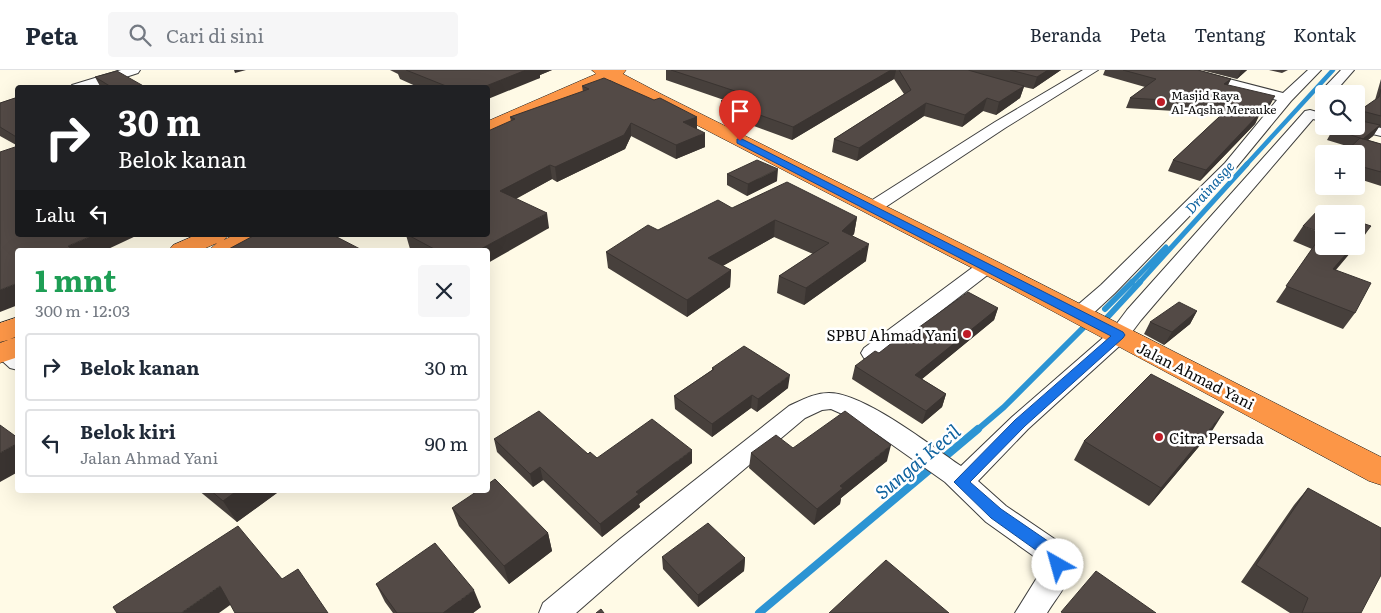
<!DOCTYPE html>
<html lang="id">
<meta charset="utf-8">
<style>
:root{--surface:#fff;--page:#f6f6f7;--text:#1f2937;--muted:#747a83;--line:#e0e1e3}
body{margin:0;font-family:Literata,serif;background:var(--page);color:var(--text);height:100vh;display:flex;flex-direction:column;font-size:19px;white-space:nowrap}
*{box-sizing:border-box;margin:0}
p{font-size:16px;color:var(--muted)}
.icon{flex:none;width:28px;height:28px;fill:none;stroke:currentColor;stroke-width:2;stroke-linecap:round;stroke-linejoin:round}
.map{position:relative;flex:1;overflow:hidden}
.panel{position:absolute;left:15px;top:178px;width:475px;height:245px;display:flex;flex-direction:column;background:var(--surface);border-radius:5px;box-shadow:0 5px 20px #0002}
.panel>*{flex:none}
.hud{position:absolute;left:15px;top:15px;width:475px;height:152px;border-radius:5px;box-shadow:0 5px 20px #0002;background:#202124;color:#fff;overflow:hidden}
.buttons{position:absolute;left:1315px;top:15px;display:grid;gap:10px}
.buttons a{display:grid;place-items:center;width:50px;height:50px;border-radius:5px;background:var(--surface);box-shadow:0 5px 20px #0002;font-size:25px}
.pin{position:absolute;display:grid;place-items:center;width:42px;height:42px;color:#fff;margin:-51px -21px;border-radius:50% 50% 50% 0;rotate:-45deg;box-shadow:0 0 5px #0007}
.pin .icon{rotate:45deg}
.me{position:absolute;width:55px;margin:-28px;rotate:322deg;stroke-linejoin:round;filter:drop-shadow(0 0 4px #0008)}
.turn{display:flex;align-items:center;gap:18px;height:105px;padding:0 20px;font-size:22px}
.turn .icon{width:65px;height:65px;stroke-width:2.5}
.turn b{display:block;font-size:35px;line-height:42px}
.then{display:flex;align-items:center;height:48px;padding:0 20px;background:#0003;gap:10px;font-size:19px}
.round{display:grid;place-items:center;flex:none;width:52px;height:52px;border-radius:5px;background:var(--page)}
.summary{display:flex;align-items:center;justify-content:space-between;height:85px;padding:0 20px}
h1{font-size:30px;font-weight:700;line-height:38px;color:#1e9e55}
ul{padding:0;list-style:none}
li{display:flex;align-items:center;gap:15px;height:68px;margin:0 10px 8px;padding:0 10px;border:2px solid var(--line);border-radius:5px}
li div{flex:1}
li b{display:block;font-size:19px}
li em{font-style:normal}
header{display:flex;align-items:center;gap:30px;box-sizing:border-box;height:70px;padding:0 25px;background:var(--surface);border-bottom:1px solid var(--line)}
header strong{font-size:24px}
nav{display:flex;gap:28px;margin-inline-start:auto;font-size:18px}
.search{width:350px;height:45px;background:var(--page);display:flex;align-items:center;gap:12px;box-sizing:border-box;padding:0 18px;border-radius:5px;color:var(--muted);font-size:19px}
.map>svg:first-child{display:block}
</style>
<header>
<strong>Peta</strong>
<div class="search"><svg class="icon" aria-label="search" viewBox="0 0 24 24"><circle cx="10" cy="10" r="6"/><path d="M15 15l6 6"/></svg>Cari di sini</div>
<nav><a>Beranda</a><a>Peta</a><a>Tentang</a><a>Kontak</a></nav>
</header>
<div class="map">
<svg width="1381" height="543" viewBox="0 0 1381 543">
<rect width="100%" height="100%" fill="#fffae6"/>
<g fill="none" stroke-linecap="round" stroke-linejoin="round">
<!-- stream-far3 -->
<path stroke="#2c94d3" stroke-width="4.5" d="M1246,95l87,-95"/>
<!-- stream-far2 -->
<path stroke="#2c94d3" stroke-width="5" d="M1131,213l35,-36
M1139,213l108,-119"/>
<!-- stream-far1 -->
<path stroke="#2c94d3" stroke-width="6" d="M1105,239l27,-27
M1103,252l37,-40
M977,360l27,-23 82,-82"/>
<!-- stream -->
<path stroke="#2c94d3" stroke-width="8" d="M759,543l219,-184"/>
<defs>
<path id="minor" d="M121,0h19l-2,3 -46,15h-21l1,-3z
M1083,0h15l-93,58 -127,84h-12l-2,-4 2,-4 129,-82z
M1173,0h21l89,23 25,-23h13l-30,31 -56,68 -120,124 -28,26 -7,1 -7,-1 -3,-5 3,-5 28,-24 124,-122 52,-63 -102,-27z
M1341,0h13l-21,24h-9v3h-3l-2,-3 2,-3z
M1310,40l14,4v8l-11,-3 -172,201 -15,20 -98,89 -50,52 28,25 56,38c19,30 1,43 -15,69h-32l28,-45 -1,-6 -56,-40 -41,-40 -68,-48 -28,-17 -18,-8 -9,1 -17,8 -165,139 -64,56h-37l4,-10 77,-64 169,-133c13,-6 25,-13 40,-13 35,0 102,53 132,73l51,-49 100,-87 15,-20 178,-199z
M1356,52l25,6v8l-30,-7 -2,-3h7z
M987,190l7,2 2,4 -2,4 -114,88 -8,2 -8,-2 -3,-5 3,-5 116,-86z
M5,275l13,6v19l-8,-2 -10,-9v-13z"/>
<path id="highway" d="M592,0h34l-3,4 40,21 333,166 385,196v28l-12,-4 -391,-210 -368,-191 -122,53v-12l108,-47z
M196,165h32l-4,5 10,-5h31c-12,17 -37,15 -56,15l8,-7 -16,7h-32l4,-5z
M18,247v19l-8,3 8,-2v20l-18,6v-20l8,-3 -8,2v-19z"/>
</defs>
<!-- minor casing -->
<use href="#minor" stroke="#3d3d3d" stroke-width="2"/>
<!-- highway casing -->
<use href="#highway" stroke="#1b1b1b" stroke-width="1"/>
<!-- minor -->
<use href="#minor" fill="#fff" fill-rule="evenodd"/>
<!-- highway -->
<use href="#highway" fill="#fc9647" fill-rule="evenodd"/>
</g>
<!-- wall -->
<path fill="#47403c" d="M390,0h162l-12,5v3l-52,10h-68l-20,-9 -2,-5z
M666,0h395l-28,19 -9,-2 -4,11 -24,17 -13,-4 -21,16 -38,-11 -67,45 -25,-9 2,-13 70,-45 -10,-15 -102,61 -71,-26v-13l3,-1 -58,-20z
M1105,0h93l33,9 -3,6 41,22 -7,9h-3l-4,8 -55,57 -32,-10 5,-11 49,-46 -96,-6 4,-10 15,-11 -42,-12z
M1201,0h46l-10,9z
M1269,0h19l-6,3z
M95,7l52,11h-46z
M1381,9v48h-2l-6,9 -5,4 13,4v42l-25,-8v-24l-6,-7 -23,-7 6,-11 23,-3v-13l19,-13z
M582,16l72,14 43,17v12l8,18 -29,12 -45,-23 -6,13 -68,33 -5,-3 -36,20 33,29 -61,22h-76l-2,-1 -4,-14h82l23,-114 -1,-4 73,-25z
M18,27v49l-18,-10v-33z
M727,104l50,7 -30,15 -20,-11z
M732,138l125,9 -3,17 -2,2 14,25 -62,44 -27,-12 2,-17 34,-22 -39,-17 -52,29 9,4 -1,17 -43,30 -79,-49 -2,-16 52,-22z
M1303,156l53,20 -20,24 19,43 -12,16 -67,-27 36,-53 -19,-8z
M998,238l-4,12 -72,59 24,15 -4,13 -20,17 -70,-45 3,-13 24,-13 32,-20z
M1197,241l-7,13 -26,21 -20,-11 6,-12z
M712,298l76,20 -31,24 -6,-4 -39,29 -37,-28 -1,-13 38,-26z
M1212,361l-63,75 -75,-46 10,-19z
M494,369l94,15 9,4 95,5 -53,41 1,3 -38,30 -59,-57 -10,7 -36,-35z
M751,383l136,8 -46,37 -1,6 -26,21 -65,-57z
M1308,418l53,125h-71l-49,-31 53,-77z
M198,420h83l-44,32z
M452,438l96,25 4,18 -43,33 -50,-58z
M662,487l83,1 -1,13 -46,36 -35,-38z
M376,514l105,23 -8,6h-80l-8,-11z"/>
<!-- shaded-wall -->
<path fill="#3a3431" d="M234,0h12l-11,3z
M526,0h26l-12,5v3l-52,21v-11h-7z
M891,0h5l-2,9 -102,61 1,-13z
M1048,0h13l-28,19 4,-12z
M1241,0h6l-10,9z
M1231,9l-5,9 -2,-4z
M1024,16l-4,12 -24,17 3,-13z
M1275,26l-6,11 -7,9 5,-11z
M987,28l-4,13 -21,16 3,-12z
M926,33l-2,13 -67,45 2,-13z
M1260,43l-5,11 -55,57 6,-11z
M697,47v13l-14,-8z
M631,53v13l-6,13 -68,33 -2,-15z
M1380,55l-7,11 -17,13 7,-10z
M705,63v14l-29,12v-14z
M550,95l2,14 -50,27 -2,-15z
M778,99l-1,12 -30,15 1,-12z
M547,143l2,15 -61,35v-13h-9z
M857,147l-3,17 -14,14 2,-17z
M775,150l-1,17 -67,38 1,-17z
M1371,156l-11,16 -4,4v-3z
M94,165h44l-32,15h-35l-3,-4z
M869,174l-3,17 -62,44 2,-17z
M1353,176h3l-34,39 11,-16z
M731,200l-1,17 -43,30v-17z
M18,213v22l-18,7v-22z
M998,238l-4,12 -83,68 4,-13z
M1197,241l-7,13 -26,21 8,-13z
M790,305l-2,13 -31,24 1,-13z
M946,324l-4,13 -20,17 4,-13z
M752,325l-1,13 -39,29v-13z
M1224,342l-12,19 -63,75 12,-18z
M18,373v29l-18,10v-29z
M891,375l-4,16 -46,37 -1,6 -26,21 3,-16 23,-23z
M692,380v13l-53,41 1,3 -38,30 -2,-13 36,-32z
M540,397l3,13 -10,7 -3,-13z
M238,420h43l-44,32 -14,-21z
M548,463l4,18 -43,33 -5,-18z
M745,488l-1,13 -46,36v-12z
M220,516l13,17 -14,10h-38z
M474,520l7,17 -8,6h-30z"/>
<!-- building -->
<path fill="#534a46" stroke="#3a3431" d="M406,0h120l-45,18h-30z
M671,0h220l-98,57 -72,-26 17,-9z
M899,0h69l56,16 -25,16 -12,-4 -22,17 -39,-12 -67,45 -25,-9 77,-49z
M1010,0h38l-11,7z
M1123,0h75l33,9 -7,5 51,12 -8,9h-6l-5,7 4,1 -54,57 -33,-10 60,-56 -103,-6 26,-19z
M117,1l30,17h-34l-18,-11z
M604,8l50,22 6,-2 37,19 -14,5 22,11 -29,12 -45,-22 -7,12 -69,32 -5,-2 -50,26 47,22 -68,37h-43l-28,-15h80v-104l27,-12 -5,-2 79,-28 -7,-3z
M1381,19v27l-19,-5 -2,3 -4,1v-2l23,-16z
M18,27v41l-18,-11v-24z
M1356,49l1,1 23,5 -17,14 -30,-10 5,-3h18z
M1360,68l21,6v28l-25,-7v-11h-13z
M18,76v89h76l-26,11 5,4h-55v33l-18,7v-138z
M757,90l21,9 -30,15 -21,-10z
M787,112l70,35 -15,14 27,13 -63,44 -27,-12 50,-33 -54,-23 -67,38 23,12 -44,30 -81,-48 42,-27 10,5 60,-30 14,8z
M1320,138l15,6h-11v32h29l-20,23 38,14 -16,30 -69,-27 37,-53 -20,-7z
M1356,151l15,5 -15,17z
M255,165h78l29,15h-135z
M968,222l30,16 -83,67 31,19 -20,17 -71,-45 20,-15 4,2 28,-22 4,2z
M1179,232l18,9 -25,21 -22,-10z
M744,276l46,29 -32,24 -6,-4 -40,29 -38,-28 40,-27 -2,-1z
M1151,304l73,38 -63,76 -77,-47z
M539,341l49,43 2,-2 7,6 55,-39 40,31 -56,42 3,2 -39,30 -60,-57 -10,7 -36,-35z
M845,341l46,34 -51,41 3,2 -26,21 -66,-56 25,-18 17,13z
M0,355l18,13v5l-18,10z
M495,409l53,54 -44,33 -52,-58 27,-18h9v-6z
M1308,418l73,40v47l-20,38h-59l6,-15 -52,-33z
M210,420h28l-15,11z
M708,453l37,35 -47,37 -36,-38z
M238,456l44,53 16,-10 30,44h-93l-15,-27 -39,27h-64l-4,-6z
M435,473l39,47 -31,23h-46l-21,-29z
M886,490l63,53h-120z
M1096,501l60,42h-93l-2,-1z
M601,539l3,4h-8z"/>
<!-- route -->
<path fill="#1a73e8" stroke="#114b97" d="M737,69h5l381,193 2,3 -2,3 -98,88 -55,56 31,27 57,39 8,17 -3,5 -5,2 -6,-2 -5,-12 -56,-40 -37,-36 61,-62 96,-84 -374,-193z"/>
<!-- markers -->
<g fill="#bf1c27" stroke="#fff" stroke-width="2">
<circle cx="1161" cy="32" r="5"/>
<circle cx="967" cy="264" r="5"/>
<circle cx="1159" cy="367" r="5"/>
</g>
<g text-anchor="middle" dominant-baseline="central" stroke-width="5" stroke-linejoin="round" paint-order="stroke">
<!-- far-poi labels -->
<g font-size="12" fill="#0a0a0a" stroke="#fff" text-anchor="start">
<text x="1171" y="25">Masjid Raya<tspan x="1171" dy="14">Al-Aqsha Merauke</tspan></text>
</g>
<!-- far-water labels -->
<g font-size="14" font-style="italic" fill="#0f639f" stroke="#fff">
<text transform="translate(1209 117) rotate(-48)">Drainasge</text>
</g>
<!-- poi labels -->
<g font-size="15" fill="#0a0a0a" stroke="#fff" text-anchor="end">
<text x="957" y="264">SPBU Ahmad Yani</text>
<text x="1169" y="367" text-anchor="start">Citra Persada</text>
</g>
<!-- street labels -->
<g font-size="15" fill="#0a0a0a" stroke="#fff">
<text transform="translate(1196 305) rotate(27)">Jalan Ahmad Yani</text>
</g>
<!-- near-water labels -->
<g font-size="19" font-style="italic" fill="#0f639f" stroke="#fff">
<text transform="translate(917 391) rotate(-40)">Sungai Kecil</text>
</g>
</g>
</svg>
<div class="buttons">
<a><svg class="icon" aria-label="search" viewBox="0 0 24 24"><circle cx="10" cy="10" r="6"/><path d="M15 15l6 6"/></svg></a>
<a>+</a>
<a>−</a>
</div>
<div class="pin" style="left:740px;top:71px;background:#d93025"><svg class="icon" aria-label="arrive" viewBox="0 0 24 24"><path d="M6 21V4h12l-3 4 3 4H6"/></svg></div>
<svg class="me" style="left:1058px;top:495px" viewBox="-20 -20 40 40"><circle r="19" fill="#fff"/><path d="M0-13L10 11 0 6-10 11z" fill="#1a73e8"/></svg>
<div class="hud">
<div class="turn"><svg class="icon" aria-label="right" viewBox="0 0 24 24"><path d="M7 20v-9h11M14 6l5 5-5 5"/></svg><div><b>30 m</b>Belok kanan</div></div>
<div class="then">Lalu<svg class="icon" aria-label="left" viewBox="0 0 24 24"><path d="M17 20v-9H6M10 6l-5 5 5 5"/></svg></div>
</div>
<section class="panel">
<div class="summary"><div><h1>1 mnt</h1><p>300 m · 12:03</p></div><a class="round"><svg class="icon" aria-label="close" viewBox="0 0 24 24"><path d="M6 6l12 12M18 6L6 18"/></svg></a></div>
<ul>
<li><svg class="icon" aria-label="right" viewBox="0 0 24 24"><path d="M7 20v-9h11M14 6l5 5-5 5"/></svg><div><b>Belok kanan</b></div><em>30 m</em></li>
<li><svg class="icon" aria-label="left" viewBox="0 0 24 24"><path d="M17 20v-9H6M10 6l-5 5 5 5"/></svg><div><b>Belok kiri</b><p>Jalan Ahmad Yani</p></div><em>90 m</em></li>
</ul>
</section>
</div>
